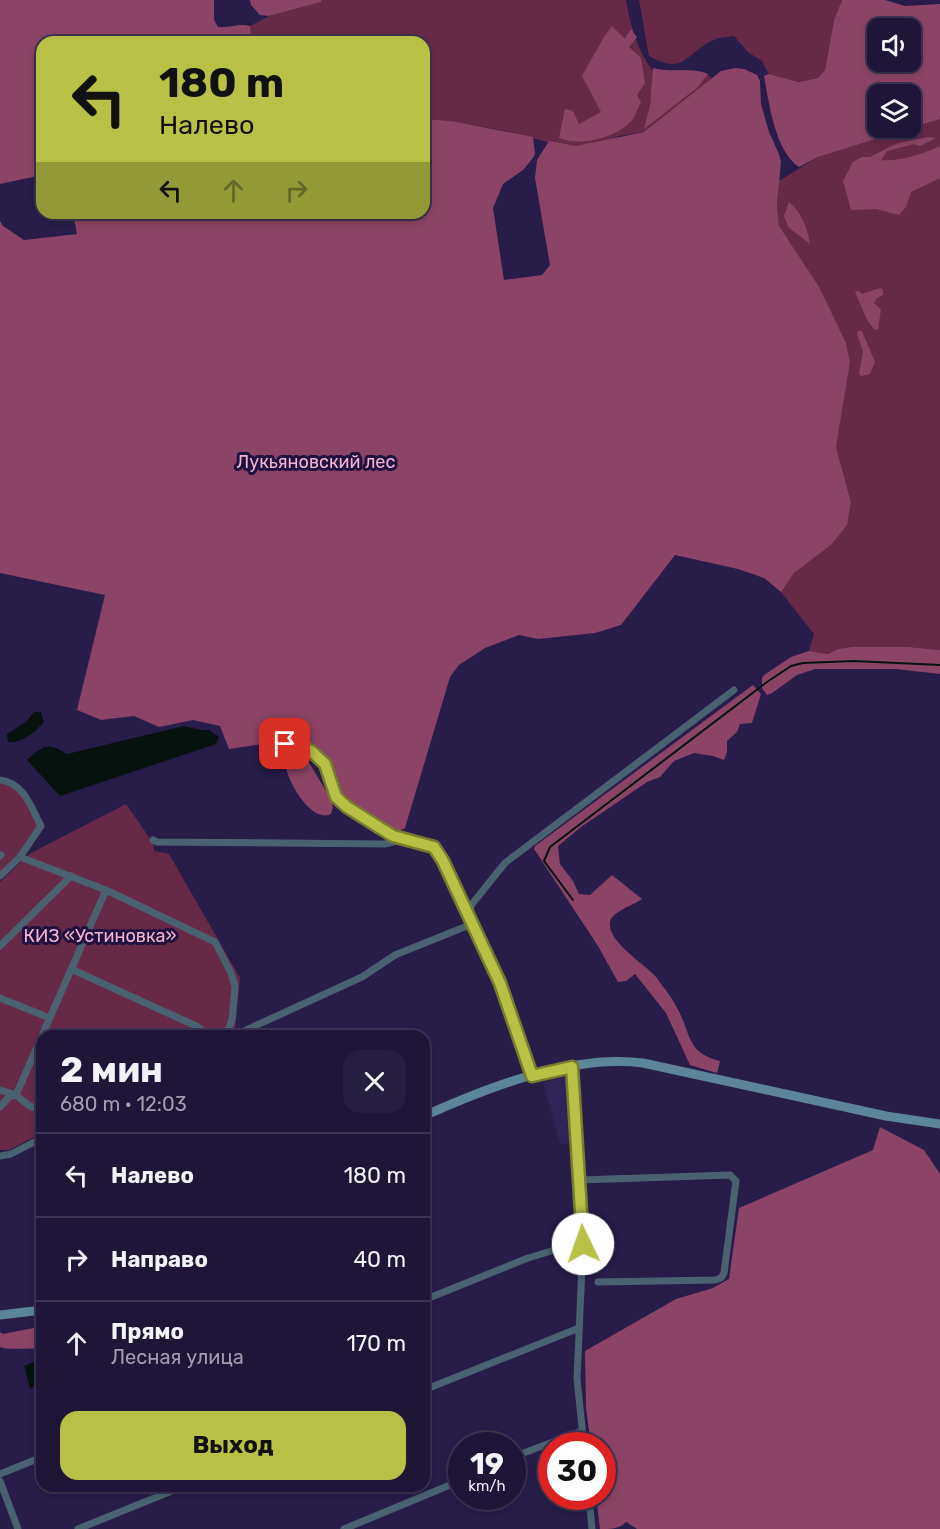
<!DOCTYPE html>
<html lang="ru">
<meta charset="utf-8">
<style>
:root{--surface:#1e1537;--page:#261e3f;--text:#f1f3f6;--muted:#a19fad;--line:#3c3452;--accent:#b9c046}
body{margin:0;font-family:Rubik,sans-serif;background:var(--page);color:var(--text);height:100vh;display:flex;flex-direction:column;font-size:22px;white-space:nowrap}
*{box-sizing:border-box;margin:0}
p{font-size:20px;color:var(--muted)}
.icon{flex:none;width:33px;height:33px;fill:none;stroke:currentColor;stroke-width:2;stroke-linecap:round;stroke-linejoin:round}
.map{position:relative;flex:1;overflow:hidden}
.details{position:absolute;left:36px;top:1030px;width:394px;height:462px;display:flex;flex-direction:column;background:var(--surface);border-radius:18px;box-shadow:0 3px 9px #0003,0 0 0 2px var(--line)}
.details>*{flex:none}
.hud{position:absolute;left:36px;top:36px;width:394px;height:183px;border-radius:18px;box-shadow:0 3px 9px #0003,0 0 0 2px var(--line);background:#b9c046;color:#111;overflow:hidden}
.controls{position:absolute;left:867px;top:18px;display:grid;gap:12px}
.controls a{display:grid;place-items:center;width:54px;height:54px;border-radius:12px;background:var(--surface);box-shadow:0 3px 9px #0003,0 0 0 2px var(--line);font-size:30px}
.speed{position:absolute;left:448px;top:1432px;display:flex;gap:12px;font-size:30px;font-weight:700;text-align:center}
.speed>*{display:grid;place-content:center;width:78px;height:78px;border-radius:50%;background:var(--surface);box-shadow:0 3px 9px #0003,0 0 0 2px var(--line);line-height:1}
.speed small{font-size:15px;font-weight:400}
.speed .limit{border:9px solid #d22;background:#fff;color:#111}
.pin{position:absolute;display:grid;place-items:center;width:51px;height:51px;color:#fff;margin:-26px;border-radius:12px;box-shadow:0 3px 9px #0006}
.me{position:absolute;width:66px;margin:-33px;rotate:357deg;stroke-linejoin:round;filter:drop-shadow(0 0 4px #0008)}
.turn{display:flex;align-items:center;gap:21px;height:126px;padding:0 24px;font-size:27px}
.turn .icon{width:78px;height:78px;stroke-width:2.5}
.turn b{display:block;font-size:42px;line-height:51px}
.lanes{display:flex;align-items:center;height:57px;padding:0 24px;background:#0003;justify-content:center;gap:30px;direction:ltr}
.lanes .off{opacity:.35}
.round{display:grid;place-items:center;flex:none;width:63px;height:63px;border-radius:18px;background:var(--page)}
.overview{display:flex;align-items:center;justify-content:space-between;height:102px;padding:0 24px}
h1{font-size:36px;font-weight:700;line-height:45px}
.button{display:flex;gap:12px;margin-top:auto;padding:12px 24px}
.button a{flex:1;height:69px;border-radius:18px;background:var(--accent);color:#111;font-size:24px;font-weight:700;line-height:69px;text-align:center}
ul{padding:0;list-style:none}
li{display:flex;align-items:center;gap:18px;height:84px;padding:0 24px;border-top:2px solid var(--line)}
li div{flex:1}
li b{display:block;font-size:22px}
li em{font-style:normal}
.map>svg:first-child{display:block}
</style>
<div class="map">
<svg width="940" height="1529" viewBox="0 0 940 1529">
<rect width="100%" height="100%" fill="#281c49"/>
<!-- built -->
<path fill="#312358" d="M567,1077l3,66 -10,1 -17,-62z"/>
<!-- green -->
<path fill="#662a47" d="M322,0h304c4,24 12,52 27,71l49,3 7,1 2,3 -4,6 -63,48 -25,4 -41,14 -73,-19 -53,-10 -27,-2 -1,-77h-172l-2,-16 19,-10 52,-14z
M639,0h203l-8,20 -9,50 -7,8 -21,4 -28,-8 -8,-14 -12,-7 -15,-17c-5,1 -13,1 -18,3 -30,12 -30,38 -67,17z
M940,119v531l-31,-3h-38l-33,2 -10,5 -19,-3 5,-17 -33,-42 13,-19 37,-28 20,-43 -15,-55 14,-84 -71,-137 -2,-22 2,-23 39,-24z
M0,780l24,12 17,34 -41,50z
M126,804l27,39 1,8 15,3 71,124 -5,53 -9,5h-184v97l-33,17h-9v-268l29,-28z"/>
<!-- forest -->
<path fill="#8b4465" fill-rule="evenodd" d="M0,0h214v20l4,7c13,1 22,-4 32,-1l2,16h-210v133l-42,9z
M250,0h72l-1,2 -52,14 -9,-1 -9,-10z
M842,0h43l20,6 35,-2v115l-122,38 -19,10c-24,-16 -30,-64 -35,-91l5,-2 29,8 20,-4 7,-8 9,-50zM878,28h32v34h-32zM878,94h32v34h-32z
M612,26l13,13 6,-10 6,8 -8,10 12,11 4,25 -8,12 4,7c-3,5 -5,12 -8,17 -15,19 -53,28 -74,19l6,-29 8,2 6,13 22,-12 -19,-36 22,-39z
M653,68c18,5 40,-1 55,6l-10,13 -54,42 6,-23z
M735,68l9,1 13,6 3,6 1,23 8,28 10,22 2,8 -4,42 2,22 40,61 27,56 4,20 -14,84 15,55 -4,23 -16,20 -37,28 -13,19 -17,-14 -26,-9 -63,-14 -54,70 -26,8 -57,6 -19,-4 -34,13 -26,17 -9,12 -45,151 -12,7 -57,-38 -11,-33 -26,-19 -29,-2 -41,6 -9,-23 -27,-6 -34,7 -25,-11 -33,4 -24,-10 28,-115 -105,-22v-352l3,5 21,14 53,-6 -4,-21h351l1,-94 27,2 81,16 2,17 -2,4 -10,12 -20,14 -10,24 11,72 38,-5 8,-10 -15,-87 2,-18 12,-19 27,5 68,-14 77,-61z
M928,137l8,1 -16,8 -6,-2 -27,7 -6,9c18,2 42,-6 59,-14v32l-29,14 -5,15 -7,8 -23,-6 -25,1 -8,-29 10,-19 9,-5h8l28,-14z
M789,202c13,11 18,25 21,42l-22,-17 -4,-11z
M880,288l3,2v5l-6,3 -3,5 7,6 -3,21 -4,-1 -7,-9 -12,-28 4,-1 3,3z
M858,331h4l13,31 -5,12 -9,2 -2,-3 4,-21 -6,-18z
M852,647h57l31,3v24l-44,-5h-81l-18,6 -25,18 -5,2 -5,-7v-10l2,-3 27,-18 18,-6 19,3 10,-5z
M753,685l8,9 -9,29 -12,1 -3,8 -10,9v11l-3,8 -11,-4 -19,-3 -20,8 -14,16 -13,5 -66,45 -23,19 2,18 13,17 6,13 11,1 22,-20 30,24c-8,6 -31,13 -32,23 -3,20 35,42 46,55 7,10 16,20 21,31 15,26 8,44 43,53l-3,12 -27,-8 -24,-52 -31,-39 -9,7 -8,1 -20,-36 -64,-97 1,-3z
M286,752l12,2 10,7 23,38 2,8 -2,7c-22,11 -53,-46 -45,-62z
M880,1127l44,23 16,24v355h-303l-11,-7c-7,7 -15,7 -26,7l-4,-32h7v-51h-12l-5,-38 -1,-57 91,-52 37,-11 16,-9 10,-71 134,-58z
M39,1327h3v22c-14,-2 -29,2 -42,-2v-15l3,2z"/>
<!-- water -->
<path fill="#06120e" d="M34,712h7l3,10c-9,10 -22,22 -36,20l-1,-8 19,-12z
M184,726l17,4h8l10,7 -3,7 -156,52 -33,-36c17,-15 20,-18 40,-6z
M42,1359v26l-12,3 -6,-22z"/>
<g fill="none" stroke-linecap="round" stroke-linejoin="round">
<!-- stream -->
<path stroke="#06120e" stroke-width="2" d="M573,900l-29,-39 6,-14 217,-165 24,-16 12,-3 51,-2 86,4"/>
<!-- street -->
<path stroke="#4a6270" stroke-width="7" d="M270,743l29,2 12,6 14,13 11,33 11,10 46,28 41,12 9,14 26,55
M0,780c24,3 31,27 41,46l-21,31 -20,19
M153,840l4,2 228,2 19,-5
M0,856l1,-1
M20,857l86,33 109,52 16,31 4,14 -3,33 -3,8 -9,8
M468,915l4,-11 33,-41 229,-173
M0,946l71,-70
M71,969l125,57 15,10
M0,998l50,20
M233,1036l129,-59 33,-22 77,-31 28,59 32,93
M572,1067l11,177 -6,135 7,67
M0,1090l16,5 12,10 14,6
M0,1107l9,-10 7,-2 90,-205
M0,1156l11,-2 31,-16
M580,1180l150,-5 6,6 -12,92 -3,5 -6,2 -117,2
M424,1300l104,-42 47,-14h8
M424,1390l155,-62
M513,1457l69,-26
M0,1474l42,-17
M0,1481l18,48
M589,1497l3,32
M78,1529l106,-43
M344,1529l118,-49"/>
<!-- secondary -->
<path stroke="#5c849a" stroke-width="9" d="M424,1116c65,-29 148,-62 219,-53l243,53 54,8
M0,1315l42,-5"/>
</g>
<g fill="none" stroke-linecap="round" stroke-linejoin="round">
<defs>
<path id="route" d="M285,744l14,1 12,6 14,13 11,33 11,10 46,29 41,11 9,14 57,122 32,93 40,-9 11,177"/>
</defs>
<!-- route casing -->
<use href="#route" stroke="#787d2e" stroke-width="15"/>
<!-- route -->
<use href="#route" stroke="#b9c046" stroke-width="10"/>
</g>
<g text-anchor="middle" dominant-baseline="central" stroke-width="6" stroke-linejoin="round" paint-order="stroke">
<!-- park labels -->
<g font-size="18" fill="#f4b4ce" stroke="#1f123e">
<text x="316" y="462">Лукьяновский лес</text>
<text x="100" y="936">КИЗ «Устиновка»</text>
</g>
</g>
</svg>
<div class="controls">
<a><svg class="icon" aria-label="sound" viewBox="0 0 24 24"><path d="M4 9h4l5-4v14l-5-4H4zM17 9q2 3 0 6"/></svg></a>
<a><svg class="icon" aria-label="layers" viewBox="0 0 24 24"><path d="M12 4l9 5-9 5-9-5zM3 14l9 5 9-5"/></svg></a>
</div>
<div class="speed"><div>19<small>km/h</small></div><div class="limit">30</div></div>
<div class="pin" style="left:285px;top:744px;background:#d93025"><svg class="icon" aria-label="arrive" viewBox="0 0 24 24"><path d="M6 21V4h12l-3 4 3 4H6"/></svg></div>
<svg class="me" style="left:583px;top:1244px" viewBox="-20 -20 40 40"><circle r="19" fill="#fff"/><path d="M0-13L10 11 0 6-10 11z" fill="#b9c046"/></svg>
<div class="hud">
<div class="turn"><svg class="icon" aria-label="left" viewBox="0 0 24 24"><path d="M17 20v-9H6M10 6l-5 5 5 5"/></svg><div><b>180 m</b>Налево</div></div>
<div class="lanes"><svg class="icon" aria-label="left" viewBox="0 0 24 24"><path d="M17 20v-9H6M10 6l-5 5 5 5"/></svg><svg class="icon off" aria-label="ahead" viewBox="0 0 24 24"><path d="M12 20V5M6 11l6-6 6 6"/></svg><svg class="icon off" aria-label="right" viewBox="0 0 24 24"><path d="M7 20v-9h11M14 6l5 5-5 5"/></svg></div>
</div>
<section class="details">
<div class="overview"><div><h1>2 мин</h1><p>680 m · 12:03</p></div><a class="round"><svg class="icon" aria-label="close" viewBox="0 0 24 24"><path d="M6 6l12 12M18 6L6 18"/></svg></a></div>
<ul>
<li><svg class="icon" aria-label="left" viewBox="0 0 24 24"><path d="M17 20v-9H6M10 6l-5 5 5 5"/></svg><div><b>Налево</b></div><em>180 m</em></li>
<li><svg class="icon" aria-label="right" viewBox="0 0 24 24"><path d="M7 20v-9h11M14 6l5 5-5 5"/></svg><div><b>Направо</b></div><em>40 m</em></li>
<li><svg class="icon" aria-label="ahead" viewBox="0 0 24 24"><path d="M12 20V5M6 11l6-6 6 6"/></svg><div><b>Прямо</b><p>Лесная улица</p></div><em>170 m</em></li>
</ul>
<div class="button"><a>Выход</a></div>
</section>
</div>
